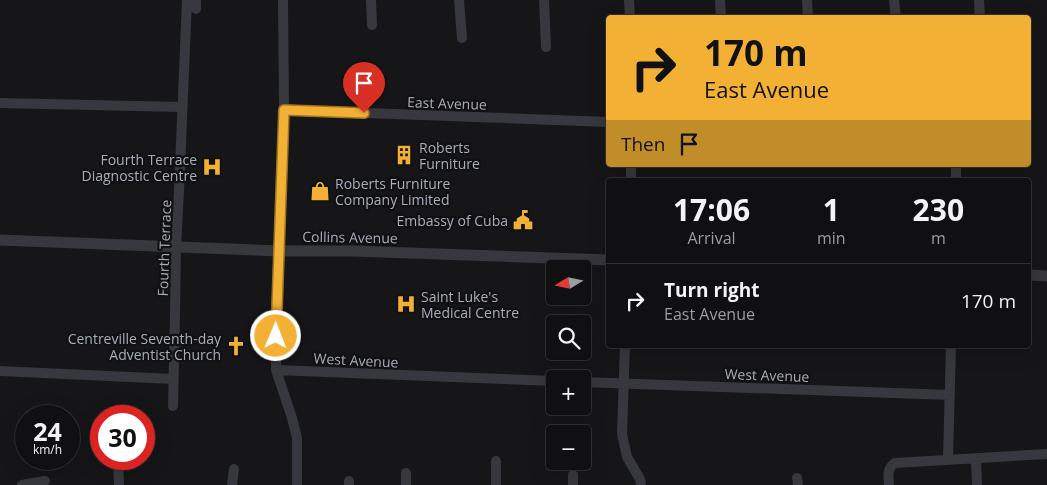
<!DOCTYPE html>
<meta charset="utf-8">
<style>
:root{--surface:#101012;--page:#19191b;--text:#f1f3f6;--muted:#9c9d9f;--line:#303032}
body{margin:0;font-family:"Open Sans",sans-serif;background:var(--page);color:var(--text);height:100vh;display:flex;flex-direction:column;font-size:19px;white-space:nowrap}
*{box-sizing:border-box;margin:0}
p{font-size:16px;color:var(--muted)}
.icon{flex:none;width:28px;height:28px;fill:none;stroke:currentColor;stroke-width:2;stroke-linecap:round;stroke-linejoin:round}
.map{position:relative;flex:1;overflow:hidden}
.details{position:absolute;left:606px;top:178px;width:425px;height:170px;display:flex;flex-direction:column;background:var(--surface);border-radius:5px;box-shadow:0 5px 20px #0002,0 0 0 1px var(--line)}
.details>*{flex:none}
.hud{position:absolute;left:606px;top:15px;width:425px;height:152px;border-radius:5px;box-shadow:0 5px 20px #0002,0 0 0 1px var(--line);background:#f2b134;color:#111;overflow:hidden}
.needle{width:32px;rotate:260deg}
.buttons{position:absolute;left:546px;top:260px;display:grid;gap:10px}
.buttons a{display:grid;place-items:center;width:45px;height:45px;border-radius:5px;background:var(--surface);box-shadow:0 5px 20px #0002,0 0 0 1px var(--line);font-size:25px}
.speed{position:absolute;left:15px;top:405px;display:flex;gap:10px;font-size:25px;font-weight:700;text-align:center}
.speed>*{display:grid;place-content:center;width:65px;height:65px;border-radius:50%;background:var(--surface);box-shadow:0 5px 20px #0002,0 0 0 1px var(--line);line-height:1}
.speed small{font-size:12px;font-weight:400}
.speed .limit{border:8px solid #d22;background:#fff;color:#111}
.pin{position:absolute;display:grid;place-items:center;width:42px;height:42px;color:#fff;margin:-51px -21px;border-radius:50% 50% 50% 0;rotate:-45deg;box-shadow:0 0 5px #0007}
.pin .icon{rotate:45deg}
.me{position:absolute;width:55px;margin:-28px;rotate:1deg;stroke-linejoin:round;filter:drop-shadow(0 0 4px #0008)}
.turn{display:flex;align-items:center;gap:18px;height:105px;padding:0 15px;font-size:22px}
.turn .icon{width:65px;height:65px;stroke-width:2.5}
.turn b{display:block;font-size:35px;line-height:42px}
.then{display:flex;align-items:center;height:48px;padding:0 15px;background:#0003;gap:10px;font-size:19px}
.eta{display:flex;justify-content:space-evenly;align-items:center;height:85px;text-align:center}
.eta b{font-size:30px;font-weight:700;line-height:35px}
ul{padding:0;list-style:none}
li{display:flex;align-items:center;gap:15px;height:75px;padding:0 15px;border-top:1px solid var(--line)}
li div{flex:1}
li b{display:block;font-size:19px}
li em{font-style:normal}
.map>svg:first-child{display:block}
</style>
<div class="map">
<svg width="1047" height="485" viewBox="0 0 1047 485">
<rect width="100%" height="100%" fill="#161618"/>
<g fill="none" stroke-linecap="round" stroke-linejoin="round">
<!-- minor -->
<path stroke="#37383d" stroke-width="10" d="M196,0v9
M283,0l1,110 -8,209v51l16,48 5,20v47
M371,0l1,25
M459,0l3,38
M544,0l2,47
M629,0l1,18
M720,0l1,18
M807,0l1,18
M894,0l2,18
M979,0l1,18
M0,103l182,4
M284,110l325,12
M631,180v-15
M956,180v-15
M625,345l-3,89 5,23 13,22 1,6
M276,370l279,11
M0,371l173,8
M582,382l368,13
M173,406l2,-92 1,-67 3,-56 8,-191
M976,458l1,27
M118,459l1,26
M948,459l3,-114
M797,478l1,7
M349,481v4
M22,485l23,-4
M232,485l2,-16
M406,485v-12
M496,485v-24
M573,485v-10
M889,485c-1,-9 -2,-17 6,-22l152,-9"/>
<!-- tertiary -->
<path stroke="#37383d" stroke-width="11" d="M0,240l279,11h74l256,9
M1029,275l18,1"/>
</g>
<g fill="none" stroke-linecap="round" stroke-linejoin="round">
<defs>
<path id="route" d="M276,336l8,-226 80,3"/>
</defs>
<!-- route casing -->
<use href="#route" stroke="#9d7322" stroke-width="12"/>
<!-- route -->
<use href="#route" stroke="#f2b134" stroke-width="9"/>
</g>
<!-- icons -->
<defs>
<symbol id="building-bare" viewBox="-9 -9 18 18"><path d="M-4-6H4V6H1V3H-1V6H-4ZM-2.5-4.3h1.7v1.8h-1.7ZM.8-4.3h1.7v1.8H.8ZM-2.5-1h1.7V.8h-1.7ZM.8-1h1.7V.8H.8Z" fill="#f2b134" stroke="#111113" stroke-width="2.5" paint-order="stroke"/></symbol>
<symbol id="hospital-bare" viewBox="-9 -9 18 18"><path d="M-5-5h3v3.5h4V-5h3V5h-3V1.5h-4V5h-3Z" fill="#f2b134" stroke="#111113" stroke-width="2.5" paint-order="stroke"/></symbol>
<symbol id="shop-bare" viewBox="-9 -9 18 18"><path d="M-5-2.5h2.3a2.7 3.5 0 0 1 5.4 0H5L5.5 6h-11ZM-1.5-2.5h3a1.5 2.3 0 0 0-3 0Z" fill="#f2b134" stroke="#111113" stroke-width="2.5" paint-order="stroke"/></symbol>
<symbol id="civic-bare" viewBox="-9 -9 18 18"><path d="M-.6-6.5H3V-4.5H.6V-3L4-1V1h2V6H-6V1h2V-1L-.6-3ZM-1.2 2.5V6h2.4V2.5Z" fill="#f2b134" stroke="#111113" stroke-width="2.5" paint-order="stroke"/></symbol>
<symbol id="church-bare" viewBox="-9 -9 18 18"><path d="M-1.2-6h2.4v3.5h3.3v2.4h-3.3V6h-2.4V-.1h-3.3v-2.4h3.3Z" fill="#f2b134" stroke="#111113" stroke-width="2.5" paint-order="stroke"/></symbol>
</defs>
<g fill-rule="evenodd">
<use href="#building-bare" x="390" y="141" width="28" height="28"/>
<use href="#hospital-bare" x="198" y="153" width="28" height="28"/>
<use href="#shop-bare" x="306" y="177" width="28" height="28"/>
<use href="#civic-bare" x="509" y="206" width="28" height="28"/>
<use href="#hospital-bare" x="392" y="290" width="28" height="28"/>
<use href="#church-bare" x="222" y="332" width="28" height="28"/>
</g>
<g text-anchor="middle" dominant-baseline="central" stroke-width="4.5" stroke-linejoin="round" paint-order="stroke">
<!-- street labels -->
<g font-size="14" fill="#a8adb8" stroke="#111113">
<text transform="translate(447 103) rotate(2)">East Avenue</text>
<text transform="translate(350 237) rotate(1)">Collins Avenue</text>
<text transform="translate(164 248) rotate(-88)">Fourth Terrace</text>
<text transform="translate(356 360) rotate(3)">West Avenue</text>
<text transform="translate(767 375) rotate(2)">West Avenue</text>
</g>
<!-- poi labels -->
<g font-size="14" fill="#a8adb8" stroke="#111113" text-anchor="start">
<text x="419" y="147">Roberts<tspan x="419" dy="16">Furniture</tspan></text>
<text x="197" y="159" text-anchor="end">Fourth Terrace<tspan x="197" dy="16">Diagnostic Centre</tspan></text>
<text x="335" y="183">Roberts Furniture<tspan x="335" dy="16">Company Limited</tspan></text>
<text x="508" y="220" text-anchor="end">Embassy of Cuba</text>
<text x="421" y="296">Saint Luke's<tspan x="421" dy="16">Medical Centre</tspan></text>
<text x="221" y="338" text-anchor="end">Centreville Seventh-day<tspan x="221" dy="16">Adventist Church</tspan></text>
</g>
</g>
</svg>
<div class="buttons">
<a><svg class="needle" viewBox="-14 -14 28 28"><path d="M0-13l5 13h-10z" fill="#e53935"/><path d="M0 13l5-13h-10z" fill="#9c9d9f"/></svg></a>
<a><svg class="icon" aria-label="search" viewBox="0 0 24 24"><circle cx="10" cy="10" r="6"/><path d="M15 15l6 6"/></svg></a>
<a>+</a>
<a>−</a>
</div>
<div class="speed"><div>24<small>km/h</small></div><div class="limit">30</div></div>
<div class="pin" style="left:364px;top:113px;background:#d93025"><svg class="icon" aria-label="arrive" viewBox="0 0 24 24"><path d="M6 21V4h12l-3 4 3 4H6"/></svg></div>
<svg class="me" style="left:276px;top:336px" viewBox="-20 -20 40 40"><circle r="17" fill="#f2b134" stroke="#fff" stroke-width="3"/><path d="M0-11L8 9 0 5-8 9z" fill="#fff"/></svg>
<div class="hud">
<div class="turn"><svg class="icon" aria-label="right" viewBox="0 0 24 24"><path d="M7 20v-9h11M14 6l5 5-5 5"/></svg><div><b>170 m</b>East Avenue</div></div>
<div class="then">Then<svg class="icon" aria-label="arrive" viewBox="0 0 24 24"><path d="M6 21V4h12l-3 4 3 4H6"/></svg></div>
</div>
<section class="details">
<div class="eta">
<div><b>17:06</b><p>Arrival</p></div>
<div><b>1</b><p>min</p></div>
<div><b>230</b><p>m</p></div>
</div>
<ul>
<li><svg class="icon" aria-label="right" viewBox="0 0 24 24"><path d="M7 20v-9h11M14 6l5 5-5 5"/></svg><div><b>Turn right</b><p>East Avenue</p></div><em>170 m</em></li>
</ul>
</section>
</div>
